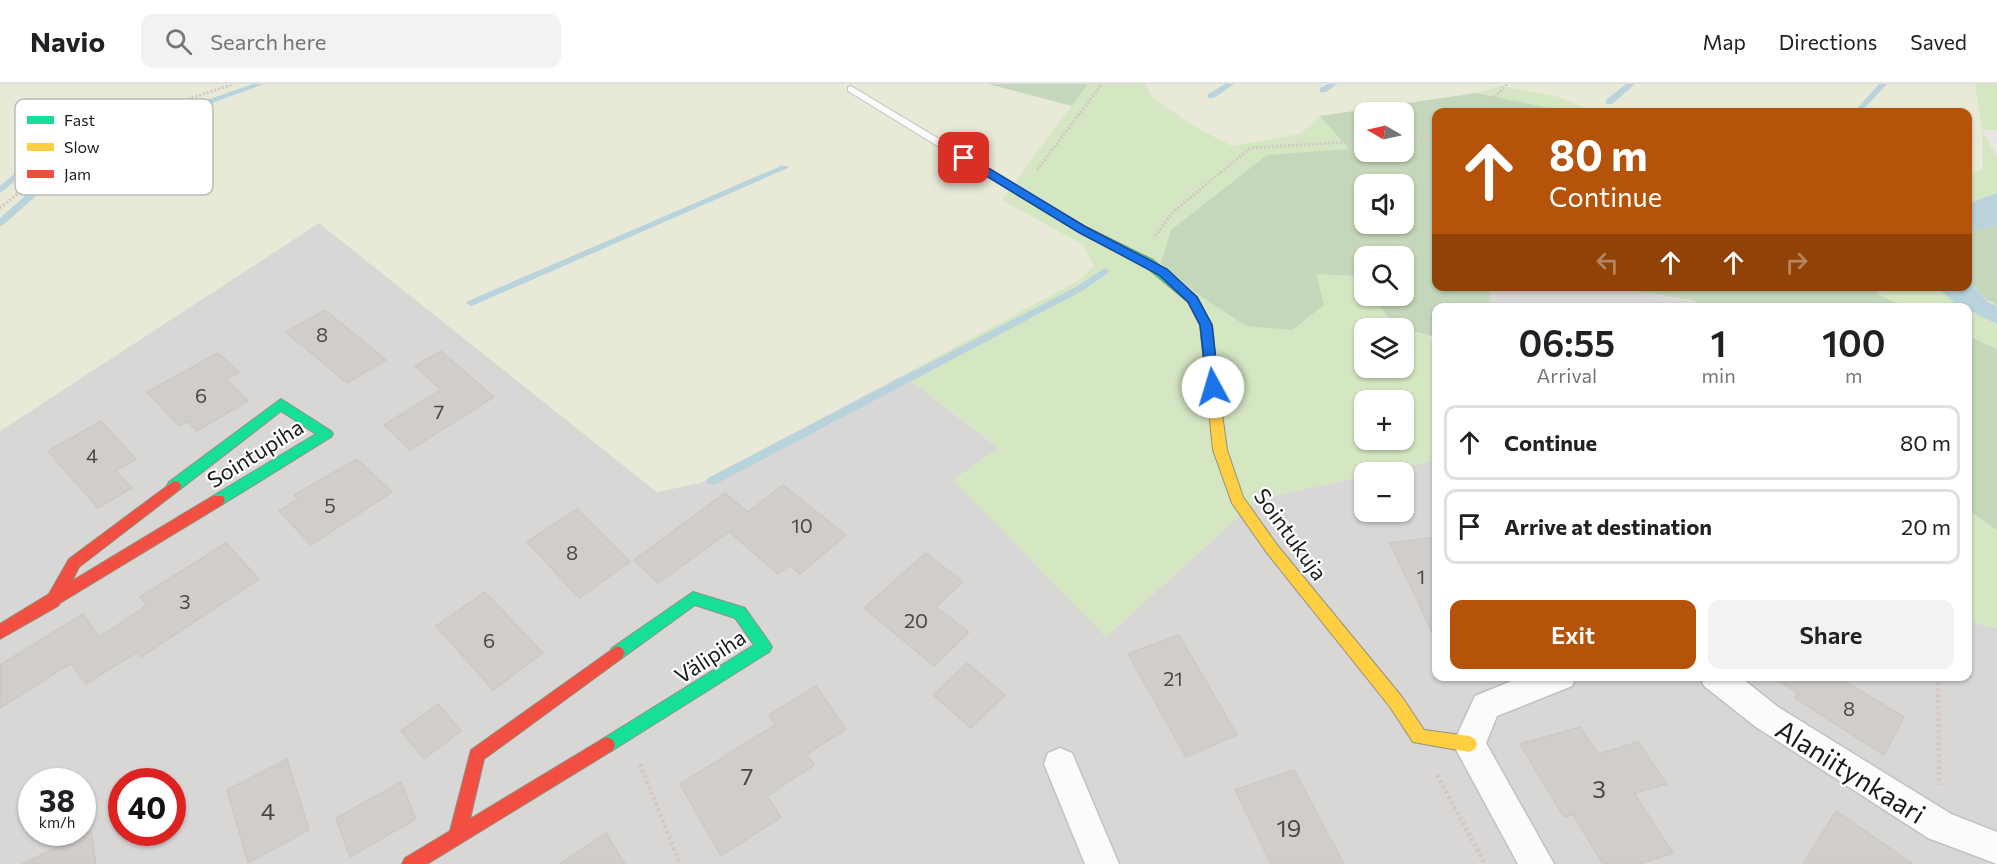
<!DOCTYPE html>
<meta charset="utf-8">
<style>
:root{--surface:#fff;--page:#f2f2f2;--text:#202124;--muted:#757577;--line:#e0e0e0;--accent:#b45309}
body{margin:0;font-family:Commissioner,sans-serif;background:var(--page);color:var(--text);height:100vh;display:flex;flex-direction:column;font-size:22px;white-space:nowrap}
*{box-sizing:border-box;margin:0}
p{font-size:20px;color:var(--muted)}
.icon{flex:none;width:33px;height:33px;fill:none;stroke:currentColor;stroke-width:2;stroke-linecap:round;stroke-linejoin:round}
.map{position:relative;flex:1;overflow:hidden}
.sheet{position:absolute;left:1432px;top:219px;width:540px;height:378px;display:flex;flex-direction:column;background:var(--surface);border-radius:12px;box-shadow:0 2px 4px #0004}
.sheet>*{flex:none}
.banner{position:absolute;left:1432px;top:24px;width:540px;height:183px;border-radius:12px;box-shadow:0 2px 4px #0004;background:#b45309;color:#fff;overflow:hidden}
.needle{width:39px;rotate:279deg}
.fabs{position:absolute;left:1354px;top:18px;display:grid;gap:12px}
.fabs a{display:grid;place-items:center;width:60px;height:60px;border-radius:12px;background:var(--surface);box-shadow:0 2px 4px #0004;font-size:30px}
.speed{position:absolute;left:18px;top:684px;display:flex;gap:12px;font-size:30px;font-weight:700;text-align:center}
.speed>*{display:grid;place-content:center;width:78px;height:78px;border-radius:50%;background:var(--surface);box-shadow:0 2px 4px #0004;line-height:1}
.speed small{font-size:15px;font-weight:400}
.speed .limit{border:9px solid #d22;background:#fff;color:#111}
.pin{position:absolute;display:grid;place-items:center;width:51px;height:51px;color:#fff;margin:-26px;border-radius:12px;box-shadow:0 3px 9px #0006}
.me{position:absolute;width:66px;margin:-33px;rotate:354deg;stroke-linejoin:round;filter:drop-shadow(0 0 4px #0008)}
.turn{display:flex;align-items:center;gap:21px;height:126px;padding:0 18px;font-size:27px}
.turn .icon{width:78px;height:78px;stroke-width:2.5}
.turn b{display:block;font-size:42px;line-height:51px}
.lanes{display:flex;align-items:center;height:57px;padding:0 18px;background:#0003;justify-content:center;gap:30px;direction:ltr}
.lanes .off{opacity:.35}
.eta{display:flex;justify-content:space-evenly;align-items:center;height:102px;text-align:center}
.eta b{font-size:36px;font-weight:600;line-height:42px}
.primary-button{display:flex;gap:12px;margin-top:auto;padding:12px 18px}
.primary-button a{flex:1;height:69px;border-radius:12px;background:var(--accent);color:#fff;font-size:24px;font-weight:600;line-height:69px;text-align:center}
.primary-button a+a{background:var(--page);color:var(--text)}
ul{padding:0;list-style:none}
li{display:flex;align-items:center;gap:18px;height:75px;margin:0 12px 9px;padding:0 6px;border:3px solid var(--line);border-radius:12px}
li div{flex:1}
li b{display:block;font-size:22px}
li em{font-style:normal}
header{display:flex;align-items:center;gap:36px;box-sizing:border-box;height:84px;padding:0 30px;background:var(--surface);border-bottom:2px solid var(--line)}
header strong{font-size:28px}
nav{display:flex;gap:33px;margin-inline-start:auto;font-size:21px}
.search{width:420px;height:54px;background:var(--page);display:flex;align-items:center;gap:15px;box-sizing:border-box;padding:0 21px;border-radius:12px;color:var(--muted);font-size:22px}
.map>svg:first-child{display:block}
</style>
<header>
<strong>Navio</strong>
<div class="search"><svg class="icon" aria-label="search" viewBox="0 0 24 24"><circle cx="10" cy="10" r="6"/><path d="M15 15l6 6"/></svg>Search here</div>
<nav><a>Map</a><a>Directions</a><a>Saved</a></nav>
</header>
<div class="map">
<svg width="1997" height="780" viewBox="0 0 1997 780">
<rect width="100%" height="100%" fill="#e9e7e4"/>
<!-- residential -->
<path fill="#d8d7d5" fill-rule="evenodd" d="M319,139l338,269 43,-9 203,-108 96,73 -45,32 152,157 152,-138 107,-23v36h39v-40h-23l56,-12v216h531v-58l10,6 19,4v236h-1997v-433zM32,698h50v50h-50zM122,698h50v50h-50z
M1489,203h123l84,15 1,5h-206z"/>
<!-- farmland -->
<path fill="#e8e9d7" d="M0,0h988l84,22 -70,94 81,46 11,20 -16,15 -378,202 -43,9 -338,-269 -319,208z
M1146,0h829l7,45 1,40 -15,6v-63h-373l-36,-15 -58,-11 -25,7 -156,23 -20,18 -68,12 -39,-20 -42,-30z"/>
<!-- grass -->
<path fill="#d5e6c3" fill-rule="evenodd" d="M1088,0h58l5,12 42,30 39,20 68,-12 20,-18 30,33 -34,125 40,2 9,12v8h6l26,32h-32v40h39v-37l24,4 9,27v98l-56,12h-16v4l-107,23 -152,138 -153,-157 46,-33 -96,-72 175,-94 16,-15 -11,-21 -81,-45zM1365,316h39v40h-39z
M1975,0h22v46h-15l15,27v36l-29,11v-29l15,-6 -1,-40z
M1501,2l58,11 36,15h-26l-93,-19z
M1876,203h61l27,20h-58l-30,-13z
M1968,226l29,14v25l-29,-13z
M1968,426l29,20v98l-19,-4 -10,-6z"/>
<!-- forest -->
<path fill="#c4d7ba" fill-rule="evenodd" d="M988,0h100l-16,22z
M1476,9l93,19h-132v174l52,1 2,20 -54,1v29l-40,-9 -26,-32h33v-40h-39v32l-10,-12 -39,-2 8,31 -32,25 -46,-4 -50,-33 -35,-30 10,-33 96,-75 82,-6 -29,-33zM1365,28h39v40h-39zM1365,100h39v40h-39z
M1997,141v80l-10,-5 -19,-19v-50z
M1612,203h264l1,7 29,13h-209l-2,-6z
M1968,252l29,13v181l-29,-20z"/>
<!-- water -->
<path fill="#b8d3dc" d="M1997,109v32l-29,6v-27z
M1968,197l20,21 9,4v18l-41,-20 -19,-17 31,-1z"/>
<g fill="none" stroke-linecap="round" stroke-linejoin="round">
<!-- stream -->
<path fill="#b8d3dc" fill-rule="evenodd" d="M253,0h11l-146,53 -39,21 -76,67 -3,1v-8l73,-64 39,-21z
M1225,0h9l-20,14h-6v-4z
M1328,0h9l-11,8h-6v-4z
M1626,0h9l-23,20h-6v-4z
M1879,0h8l-26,28h-7z
M119,28l7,2 -45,18 -27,18 -54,43v-7l48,-40 27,-18z
M781,82h6l1,2 -314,137 -3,1 -5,-3 2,-2z
M1105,184l4,3 -1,2 -26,18 -366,193h-8l-1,-3 1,-3 368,-191z"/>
</g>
<!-- building -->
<path fill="#d0cdcb" stroke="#ccc9c5" stroke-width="1.5" d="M325,226l61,50 -39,23 -61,-51z
M441,267l53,46 -84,53 -26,-25 57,-35 -26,-24z
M218,269l21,19 -13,7 22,22 -51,30 -9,-10 -9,5 -32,-34z
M101,337l35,38 -21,12 17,17 -34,20 -50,-57z
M357,375l35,33 -81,53 -32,-34 19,-12 -4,-4z
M783,401l63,50 -46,39 -11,-9 -11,9 -49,-42 -71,51 -24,-23 91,-67 23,19z
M577,425l53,53 -51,36 -52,-56z
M1437,453v105l-47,-99z
M226,459l33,36 -118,78 -4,-5 -51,32 -15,-21 -71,45v-43l83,-51 16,23 48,-32 -7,-8z
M926,469l37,29 -27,25 33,25 -35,34 -70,-58z
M485,508l58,61 -50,37 -57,-64z
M1179,551l58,100 -51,22 -58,-103z
M967,579l38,32 -34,33 -38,-33z
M1770,592h66l68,41 -20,38 -89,-57 3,-5z
M816,602l30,43 -39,25 7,11 -47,31 14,21 -60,39 -41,-72 95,-59 -6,-10z
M438,620l23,27 -37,28 -23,-28z
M1580,643l18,27 40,-12 29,42 -33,9 39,60 -34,11h-36l-30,-49 -9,2 -44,-73z
M287,675l22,71 -61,33 -21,-73z
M1294,686l50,94h-73l-36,-74z
M401,698l15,37 -66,38 -14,-39z
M1836,727l77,53h-110z
M91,747l5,33h-74z
M606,749l19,31h-65z"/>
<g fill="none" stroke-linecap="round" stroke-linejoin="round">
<defs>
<path id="lane" d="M851,2l173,104 1,2 -1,2h-8l-168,-103v-4z"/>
<path id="street" d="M1524,592h52l-4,10 -75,30 -11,27 68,121h-36l-65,-120 22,-48z
M1700,592h39l39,31 173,107 46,18v32l-69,-26 -172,-111 -52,-41z
M1060,664l12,5 47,111h-34l-41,-100 4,-11z"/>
<path id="fast" d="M1020,105l66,38 67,33 44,37 15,28 7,67 -2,3 -4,2 -6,-5 -7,-67 -12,-23 -43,-36 -67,-35 -62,-37v-4z
M281,315l50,32 2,3 -2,3 -108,67h-10l-2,-4 2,-4 103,-62 -35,-23 -102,79h-10l-2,-4 2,-4z
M693,508l52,16 24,34 3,5 -3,5 -156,98 -6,3 -6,-3 -2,-5 2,-5 153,-95 -19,-27 -40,-13 -73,53 -5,2 -5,-2 -3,-5 3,-5z"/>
<path id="slow" d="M1213,303l6,5 8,58 16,47 34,48 125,152 22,33 45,6 6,3 2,5 -2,5 -6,3 -56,-10 -23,-35 -123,-154 -35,-50 -19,-53 -6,-58z"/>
<path id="jam" d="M174,397l5,1 2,4 -2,4 -100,77 -7,14 141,-85h10l2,4 -2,4 -163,99 -2,3 -58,33v-15l49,-30 20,-35z
M617,562l5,2 3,5 -3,5 -138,101 -14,60 131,-79 6,-3 6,3 2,5 -2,5 -186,114h-25l3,-6 45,-27 21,-81z"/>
</defs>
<!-- lane casing -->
<use href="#lane" stroke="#c2c1c0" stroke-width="2"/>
<!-- street casing -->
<use href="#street" stroke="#c2c1c0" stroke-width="3"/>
<!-- fast casing -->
<use href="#fast" stroke="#90917d" stroke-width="2"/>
<!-- slow casing -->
<use href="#slow" stroke="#90917d" stroke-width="2"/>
<!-- jam casing -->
<use href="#jam" stroke="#90917d" stroke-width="2"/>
<!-- path-far1 -->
<path stroke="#d4c7c5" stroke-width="3" stroke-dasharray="2 2" stroke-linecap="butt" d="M1481,28l26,-28
M1404,55l33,-2
M1037,86l65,-86
M0,124l86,-70 23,-12 124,-42
M1155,152l19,-25 76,-63 115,-7"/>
<!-- path -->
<path stroke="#d4c7c5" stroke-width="4.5" stroke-dasharray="3 3" stroke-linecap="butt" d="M1938,592l1,109
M640,680l40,100
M1437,691l48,89"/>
<!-- lane -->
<use href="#lane" fill="#fcfbfb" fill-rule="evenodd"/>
<!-- street -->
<use href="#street" fill="#fcfbfb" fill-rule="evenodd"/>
<!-- fast -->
<use href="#fast" fill="#16e098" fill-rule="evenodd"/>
<!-- slow -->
<use href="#slow" fill="#ffcf43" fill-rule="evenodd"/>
<!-- jam -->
<use href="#jam" fill="#f24e42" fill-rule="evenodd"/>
</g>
<!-- route -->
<path fill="#1a73e8" stroke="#114b97" stroke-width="1.5" d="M960,71h7l119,72 81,42 30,28 15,28 7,62 -2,3 -4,2 -6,-5 -7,-62 -12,-23 -29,-27 -81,-43 -118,-72z"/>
<g text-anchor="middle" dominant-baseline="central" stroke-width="4.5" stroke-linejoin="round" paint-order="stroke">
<!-- number labels -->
<g font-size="20" fill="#484847">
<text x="322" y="250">8</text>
<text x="201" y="311">6</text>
<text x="439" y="327">7</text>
<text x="92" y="371">4</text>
<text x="330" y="421">5</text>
<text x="802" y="441">10</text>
<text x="572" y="468">8</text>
<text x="1421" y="492">1</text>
<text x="185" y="517">3</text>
<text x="916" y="536">20</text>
<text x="489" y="556">6</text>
<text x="1173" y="594">21</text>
<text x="1849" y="624">8</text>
</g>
<!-- street labels -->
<g font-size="22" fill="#1b1b1b" stroke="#fff">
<text transform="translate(255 369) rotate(-32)">Sointupiha</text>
<text transform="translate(1291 450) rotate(54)">Sointukuja</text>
<text transform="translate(710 572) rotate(-33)">Välipiha</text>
</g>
<!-- near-number labels -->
<g font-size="24" fill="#484847">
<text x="747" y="691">7</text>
<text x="1599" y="704">3</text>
<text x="268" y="726">4</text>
<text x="1289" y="743">19</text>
</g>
<!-- near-street labels -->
<g font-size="27" fill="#1b1b1b" stroke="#fff">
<text transform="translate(1851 687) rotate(32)">Alaniitynkaari</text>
</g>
</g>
<!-- legend -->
<rect x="15" y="15" width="198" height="96" rx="9" fill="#fff" stroke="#bbb" stroke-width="1.5"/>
<rect x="27" y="32" width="27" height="8" fill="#16e098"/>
<rect x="27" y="59" width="27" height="8" fill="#ffcf43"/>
<rect x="27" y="86" width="27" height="8" fill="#f24e42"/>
<g font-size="16" fill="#1b1b1b">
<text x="64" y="42">Fast</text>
<text x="64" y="69">Slow</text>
<text x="64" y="96">Jam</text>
</g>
</svg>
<div class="fabs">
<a><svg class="needle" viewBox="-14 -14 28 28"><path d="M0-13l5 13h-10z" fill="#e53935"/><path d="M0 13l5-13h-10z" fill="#757577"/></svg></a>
<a><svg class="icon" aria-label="sound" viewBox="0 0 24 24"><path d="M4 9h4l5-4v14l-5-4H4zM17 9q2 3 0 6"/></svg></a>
<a><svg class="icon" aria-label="search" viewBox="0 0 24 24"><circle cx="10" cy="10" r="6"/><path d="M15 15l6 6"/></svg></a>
<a><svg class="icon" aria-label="layers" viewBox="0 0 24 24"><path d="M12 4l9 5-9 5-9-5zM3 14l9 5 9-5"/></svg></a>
<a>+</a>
<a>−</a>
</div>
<div class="speed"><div>38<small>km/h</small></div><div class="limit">40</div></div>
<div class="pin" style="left:964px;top:74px;background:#d93025"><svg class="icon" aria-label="arrive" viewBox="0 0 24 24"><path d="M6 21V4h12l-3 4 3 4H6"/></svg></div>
<svg class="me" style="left:1213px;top:303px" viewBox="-20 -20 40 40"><circle r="19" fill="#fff"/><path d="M0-13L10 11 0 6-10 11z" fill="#1a73e8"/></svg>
<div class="banner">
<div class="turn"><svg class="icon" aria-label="ahead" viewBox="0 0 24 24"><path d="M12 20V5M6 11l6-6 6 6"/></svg><div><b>80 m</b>Continue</div></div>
<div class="lanes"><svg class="icon off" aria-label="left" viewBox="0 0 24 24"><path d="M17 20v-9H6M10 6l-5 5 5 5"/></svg><svg class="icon" aria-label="ahead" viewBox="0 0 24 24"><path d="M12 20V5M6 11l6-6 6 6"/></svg><svg class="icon" aria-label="ahead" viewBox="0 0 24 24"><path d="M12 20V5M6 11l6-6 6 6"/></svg><svg class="icon off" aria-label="right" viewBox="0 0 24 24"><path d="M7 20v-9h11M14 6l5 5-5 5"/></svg></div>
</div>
<section class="sheet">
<div class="eta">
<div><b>06:55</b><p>Arrival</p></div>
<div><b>1</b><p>min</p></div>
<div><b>100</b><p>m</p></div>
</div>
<ul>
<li><svg class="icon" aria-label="ahead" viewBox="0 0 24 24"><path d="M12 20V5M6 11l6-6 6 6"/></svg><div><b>Continue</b></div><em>80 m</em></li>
<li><svg class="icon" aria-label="arrive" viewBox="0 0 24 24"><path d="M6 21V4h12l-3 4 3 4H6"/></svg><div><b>Arrive at destination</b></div><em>20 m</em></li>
</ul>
<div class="primary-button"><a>Exit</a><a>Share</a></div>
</section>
</div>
